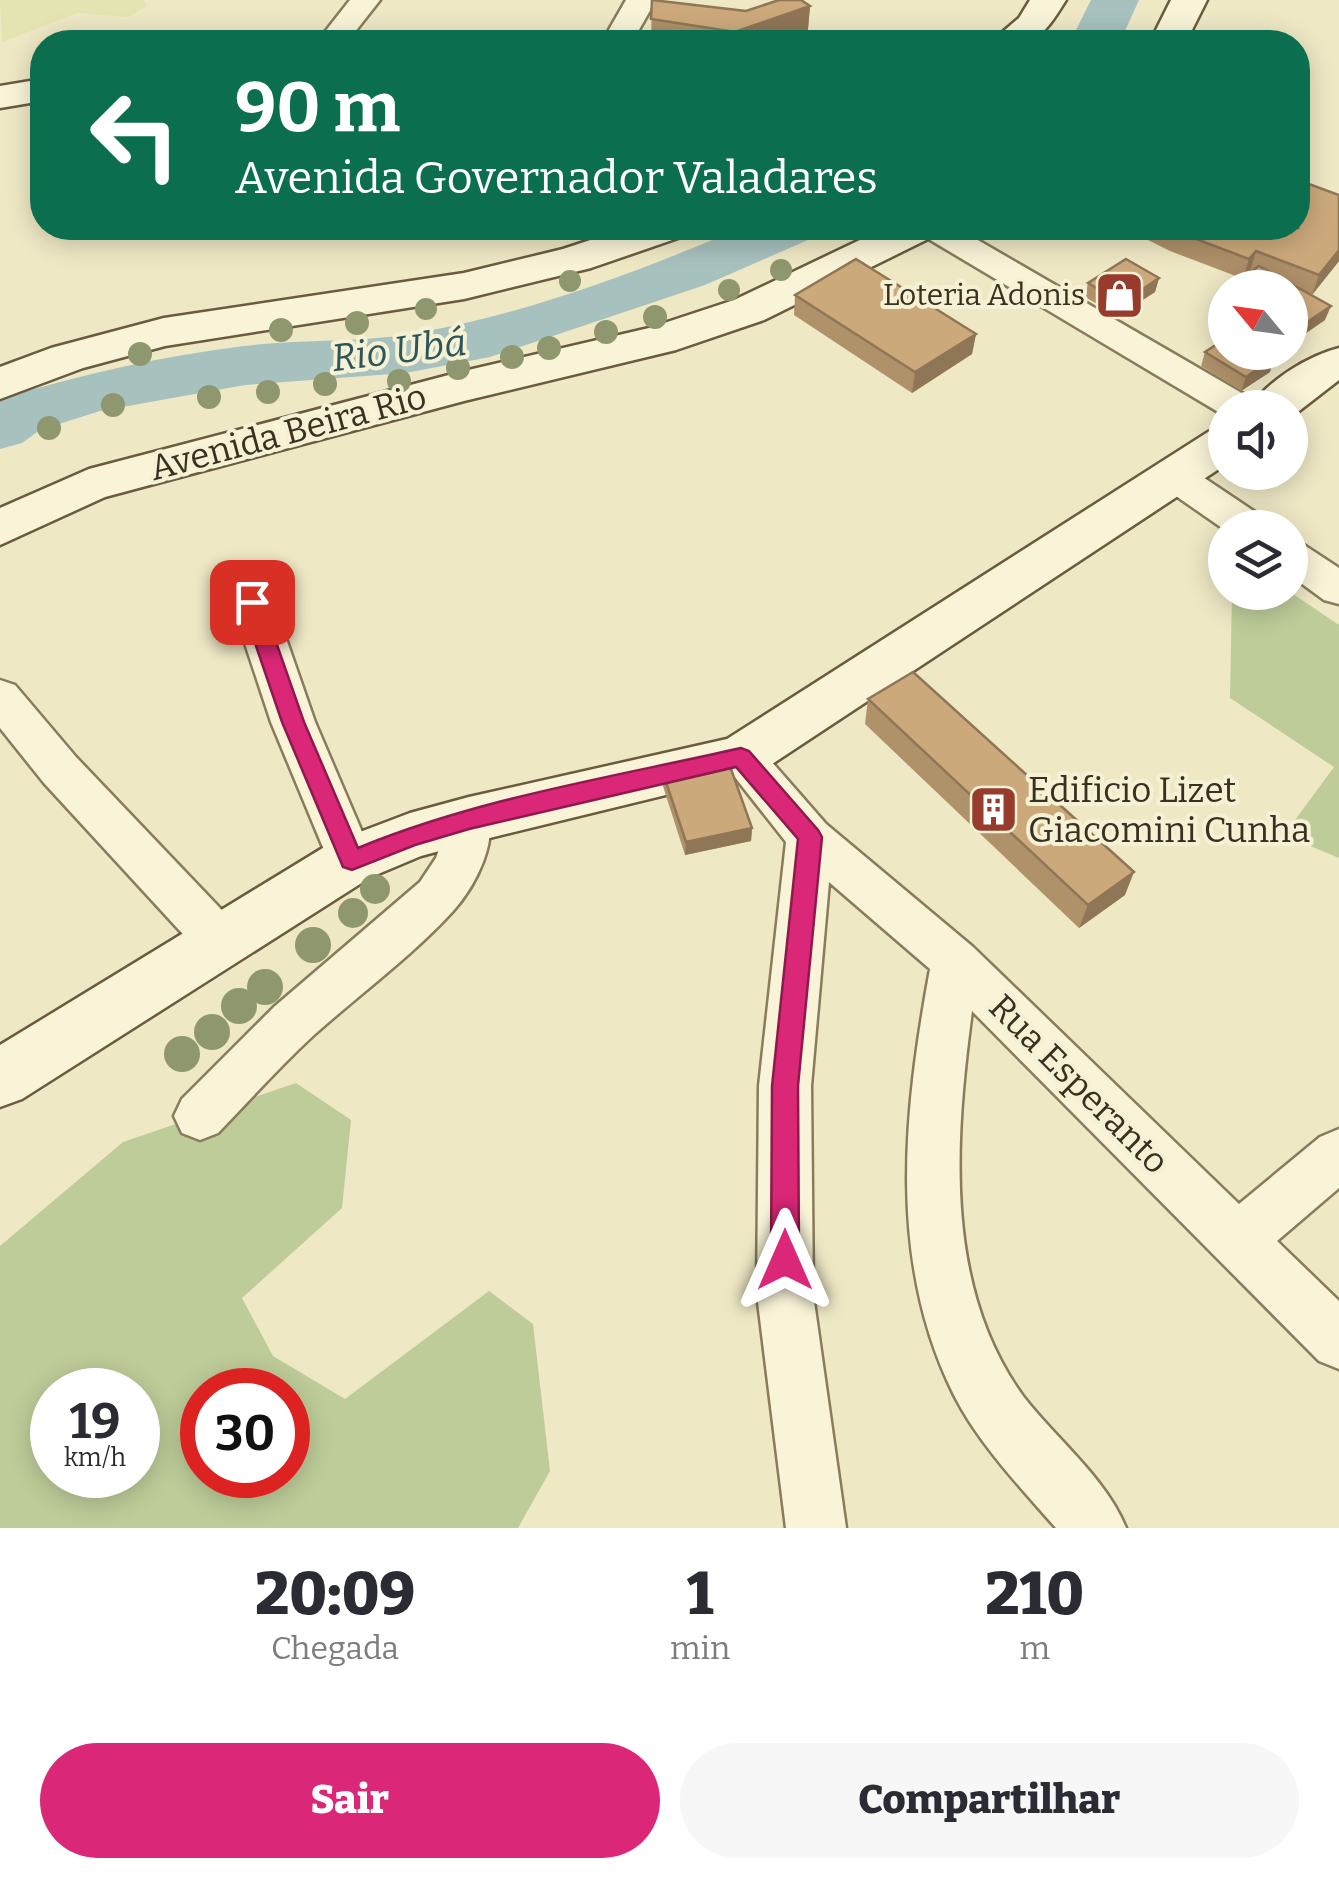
<!DOCTYPE html>
<html lang="pt">
<meta charset="utf-8">
<style>
:root{--surface:#fff;--page:#f7f7f7;--text:#2b2b33;--muted:#7c7c81;--accent:#db2777}
body{margin:0;font-family:Bitter,serif;background:var(--page);color:var(--text);height:100vh;display:flex;flex-direction:column;font-size:38px;white-space:nowrap}
*{box-sizing:border-box;margin:0}
p{font-size:32px;color:var(--muted)}
.icon{flex:none;width:55px;height:55px;fill:none;stroke:currentColor;stroke-width:2;stroke-linecap:round;stroke-linejoin:round}
.map{position:relative;height:1528px;overflow:hidden}
.panel{display:flex;flex-direction:column;background:var(--surface);flex:1}
.panel>*{flex:none}
.guide{position:absolute;left:30px;top:30px;width:1280px;height:210px;border-radius:40px;box-shadow:0 5px 25px #0003;background:#0b6e4f;color:#fff;overflow:hidden}
.needle{width:65px;rotate:299deg}
.controls{position:absolute;left:1208px;top:270px;display:grid;gap:20px}
.controls a{display:grid;place-items:center;width:100px;height:100px;border-radius:50%;background:var(--surface);box-shadow:0 5px 25px #0003;font-size:50px}
.speed{position:absolute;left:30px;top:1368px;display:flex;gap:20px;font-size:50px;font-weight:700;text-align:center}
.speed>*{display:grid;place-content:center;width:130px;height:130px;border-radius:50%;background:var(--surface);box-shadow:0 5px 25px #0003;line-height:1}
.speed small{font-size:25px;font-weight:400}
.speed .limit{border:15px solid #d22;background:#fff;color:#111}
.pin{position:absolute;display:grid;place-items:center;width:85px;height:85px;color:#fff;margin:-42px;border-radius:20px;box-shadow:0 5px 15px #0006}
.me{position:absolute;width:110px;margin:-55px;rotate:0deg;stroke-linejoin:round;filter:drop-shadow(0 0 8px #0008)}
.turn{display:flex;align-items:center;gap:35px;height:210px;padding:0 40px;font-size:45px}
.turn .icon{width:130px;height:130px;stroke-width:2.5}
.turn b{display:block;font-size:70px;line-height:85px}
.eta{display:flex;justify-content:space-evenly;align-items:center;height:170px;text-align:center}
.eta b{font-size:60px;font-weight:800;line-height:70px}
.cta{display:flex;gap:20px;margin-top:auto;padding:20px 40px}
.cta a{flex:1;height:115px;border-radius:60px;background:var(--accent);color:#fff;font-size:40px;font-weight:800;line-height:115px;text-align:center}
.cta a+a{background:var(--page);color:var(--text)}
.map>svg:first-child{display:block}
</style>
<div class="map">
<svg width="1339" height="1528" viewBox="0 0 1339 1528">
<rect width="100%" height="100%" fill="#eee8c5"/>
<!-- farmland -->
<path fill="#e4e3b2" d="M0,0h144l3,6 -19,11 -51,-4 -75,29z"/>
<!-- green -->
<path fill="#becc99" fill-rule="evenodd" d="M1290,592l49,33v233l-55,-23 50,-68 -104,-69 2,-105z
M296,1083l55,37 -9,88 -100,90 31,58 72,43 144,-108 44,33 17,147 -32,57h-518v-282l123,-104zM52,1390h86v85h-86zM202,1390h86v85h-86z"/>
<g fill="none" stroke-linecap="round" stroke-linejoin="round">
<!-- river -->
<path fill="#a7c1be" fill-rule="evenodd" d="M1091,0h48l-19,42h-50z
M741,228h75l-8,12 -103,45 -215,72 -85,16 -160,12 -145,26 -60,19 -18,13 -22,6v-50c80,-24 161,-43 244,-53 55,-7 111,-3 166,-12 114,-19 225,-61 331,-106z"/>
<defs>
<path id="street" d="M350,0h30l-33,42h-30z
M626,0h30l-24,42h-30z
M917,228h40l295,171 5,9h-32v8l-303,-181z
M1177,465l14,4 73,49 6,10 -45,2 -62,-43 -6,-9 6,-9z
M1290,541l14,4 35,23v36l-15,-4 -34,-25z
M252,586l15,4 6,11 42,121 59,138 -6,14 -17,5 -17,-5 -63,-152 -40,-121 6,-11z
M0,680l15,5 61,72 161,169 7,15 -7,15 -17,6 -17,-6 -159,-173 -44,-55z
M741,739l16,6 69,79 147,123 266,257 81,-67 19,-8v59l-62,53 62,60v68l-20,-8 -347,-350c-17,128 -29,275 51,385 33,43 83,82 103,132h-70c-36,-41 -77,-84 -102,-133 -67,-134 -50,-284 -24,-426l-101,-87 -18,204 2,208 33,234h-60l-29,-234 2,-208 27,-244 -67,-85 6,-12z
M469,801l16,6c16,30 -10,80 -32,104 -41,45 -93,83 -138,123 -34,31 -65,66 -97,99l-18,7 -18,-7 -8,-17 8,-17 92,-92 146,-125 16,-24 17,-51z"/>
<path id="secondary" d="M1030,0h36c-25,40 -28,42 -75,42l28,-24z
M1171,0h36l-21,42h-36z
M42,79v22l-42,7v-22z
M627,228h60l-6,9 -90,31 -127,31 -299,47 -82,22 -83,31v-32l51,-19 113,-30 300,-45 99,-24z
M885,228h53l-6,9 -168,83 -88,30 -212,51 -359,96 -105,48v-37l89,-39 375,-98 185,-43 85,-28z
M1339,348v32l-49,38v-10h-40c18,-28 58,-52 89,-60z
M1225,427v38l-465,307 -291,71 -48,13 -50,21 -349,222 -22,8v-62l331,-202 79,-30 59,-16 258,-58 481,-307z"/>
</defs>
<!-- street casing -->
<use href="#street" stroke="#897b5b" stroke-width="5"/>
<!-- secondary casing -->
<use href="#secondary" stroke="#6b5b3e" stroke-width="5"/>
<!-- street -->
<use href="#street" fill="#f9f4d8" fill-rule="evenodd"/>
<!-- secondary -->
<use href="#secondary" fill="#f9f4d8" fill-rule="evenodd"/>
</g>
<!-- trees -->
<g fill="#8f976e">
<circle cx="781" cy="270" r="11"/>
<circle cx="570" cy="281" r="11"/>
<circle cx="729" cy="290" r="11"/>
<circle cx="426" cy="309" r="11"/>
<circle cx="655" cy="317" r="12"/>
<circle cx="357" cy="323" r="12"/>
<circle cx="281" cy="330" r="12"/>
<circle cx="606" cy="332" r="12"/>
<circle cx="549" cy="348" r="12"/>
<circle cx="140" cy="354" r="12"/>
<circle cx="512" cy="357" r="12"/>
<circle cx="458" cy="368" r="12"/>
<circle cx="399" cy="381" r="12"/>
<circle cx="325" cy="384" r="12"/>
<circle cx="268" cy="392" r="12"/>
<circle cx="209" cy="397" r="12"/>
<circle cx="113" cy="405" r="12"/>
<circle cx="49" cy="428" r="12"/>
<circle cx="375" cy="889" r="15"/>
<circle cx="353" cy="913" r="15"/>
<circle cx="313" cy="945" r="18"/>
<circle cx="265" cy="987" r="18"/>
<circle cx="239" cy="1006" r="18"/>
<circle cx="212" cy="1032" r="18"/>
<circle cx="182" cy="1054" r="18"/>
</g>
<!-- wall -->
<path fill="#af916a" d="M652,0l94,11 64,-5 -3,34 -8,2h-148z
M1339,195v66l-27,34 13,25 -35,24v-56l-49,-10 -71,-27 -46,-23h174z
M1159,278l-4,14 -37,24 -33,-19 3,-14z
M1225,289v19l-7,-4 5,-13z
M795,295l181,39 -4,20 -60,39 -118,-78z
M1205,352l65,20 -29,19 -40,-25z
M868,699l257,196 -46,33 -214,-204z
M661,767l91,61 -1,13 -66,14 -24,-75z"/>
<!-- shaded-wall -->
<path fill="#8f7656" d="M810,6l-3,34 -8,2h-64v-10z
M1339,250v11l-27,34 7,-20z
M1256,251l-6,20 -7,8 6,-20z
M1159,278l-4,14 -37,24 4,-13z
M1331,306l-6,14 -35,24 4,-13z
M976,334l-4,20 -60,39 3,-21z
M1274,358l-4,14 -29,19 5,-14z
M752,828l-1,13 -66,14 1,-13z
M1134,872l-9,23 -46,33 9,-23z"/>
<!-- building -->
<path fill="#cca97b" stroke="#8f7656" stroke-width="2.5" d="M652,0l94,11 33,-11h22l9,6 -75,26 -84,-13z
M1298,180l41,15v55l-20,25 -63,-24 -7,8 -74,-28 3,-3h120z
M856,259l120,75 -61,38 -120,-77z
M1126,259l33,19 -37,25 -34,-20z
M1259,266l72,40 -37,25 -4,-2v-41h-63z
M1225,339v13h40l9,6 -28,19 -41,-25z
M913,672l221,200 -46,33 -220,-206z
M706,758l25,11 21,59 -66,14 -25,-75z"/>
<!-- route -->
<path fill="#db2777" stroke="#8e194d" stroke-width="2.5" d="M252,594l10,8 42,120 54,126c121,-50 255,-71 383,-100l8,3 69,79 4,7 -24,249 1,174 -4,9 -10,4 -10,-4 -4,-9 1,-174 26,-247 -62,-72 -267,62 -54,16 -63,25 -9,-3 -61,-145 -41,-120z"/>
<!-- icons -->
<defs>
<symbol id="shop-square" viewBox="-11 -11 22 22"><rect x="-9" y="-9" width="18" height="18" rx="4" fill="#973c2c" stroke="#f5f1d5"/><path d="M-5-2.5h2.3a2.7 3.5 0 0 1 5.4 0H5L5.5 6h-11ZM-1.5-2.5h3a1.5 2.3 0 0 0-3 0Z" fill="#fff"/></symbol>
<symbol id="building-square" viewBox="-11 -11 22 22"><rect x="-9" y="-9" width="18" height="18" rx="4" fill="#973c2c" stroke="#f5f1d5"/><path d="M-4-6H4V6H1V3H-1V6H-4ZM-2.5-4.3h1.7v1.8h-1.7ZM.8-4.3h1.7v1.8H.8ZM-2.5-1h1.7V.8h-1.7ZM.8-1h1.7V.8H.8Z" fill="#fff"/></symbol>
</defs>
<g fill-rule="evenodd">
<use href="#shop-square" x="1092" y="268" width="55" height="55"/>
<use href="#building-square" x="966" y="782" width="55" height="55"/>
</g>
<g text-anchor="middle" dominant-baseline="central" stroke-width="8" stroke-linejoin="round" paint-order="stroke">
<!-- far-poi labels -->
<g font-size="30" fill="#39301f" stroke="#f5f1d5" text-anchor="end">
<text x="1085" y="295">Loteria Adonis</text>
</g>
<!-- street labels -->
<g font-size="35" fill="#39301f" stroke="#f5f1d5">
<text transform="translate(288 432) rotate(-15)">Avenida Beira Rio</text>
<text transform="translate(1079 1084) rotate(45)">Rua Esperanto</text>
</g>
<!-- poi labels -->
<g font-size="35" fill="#39301f" stroke="#f5f1d5" text-anchor="start">
<text x="1028" y="790">Edificio Lizet<tspan x="1028" dy="40">Giacomini Cunha</tspan></text>
</g>
<!-- water labels -->
<g font-size="38" font-style="italic" fill="#2e5559" stroke="#f5f1d5">
<text transform="translate(399 350) rotate(-7)">Rio Ubá</text>
</g>
</g>
</svg>
<div class="controls">
<a><svg class="needle" viewBox="-14 -14 28 28"><path d="M0-13l5 13h-10z" fill="#e53935"/><path d="M0 13l5-13h-10z" fill="#7c7c81"/></svg></a>
<a><svg class="icon" aria-label="sound" viewBox="0 0 24 24"><path d="M4 9h4l5-4v14l-5-4H4zM17 9q2 3 0 6"/></svg></a>
<a><svg class="icon" aria-label="layers" viewBox="0 0 24 24"><path d="M12 4l9 5-9 5-9-5zM3 14l9 5 9-5"/></svg></a>
</div>
<div class="speed"><div>19<small>km/h</small></div><div class="limit">30</div></div>
<div class="pin" style="left:252px;top:602px;background:#d93025"><svg class="icon" aria-label="arrive" viewBox="0 0 24 24"><path d="M6 21V4h12l-3 4 3 4H6"/></svg></div>
<svg class="me" style="left:785px;top:1260px" viewBox="-20 -20 40 40"><path d="M0-17L14 15 0 8-14 15z" fill="#db2777" stroke="#fff" stroke-width="4"/></svg>
<div class="guide">
<div class="turn"><svg class="icon" aria-label="left" viewBox="0 0 24 24"><path d="M17 20v-9H6M10 6l-5 5 5 5"/></svg><div><b>90 m</b>Avenida Governador Valadares</div></div>
</div>
</div>
<section class="panel">
<div class="eta">
<div><b>20:09</b><p>Chegada</p></div>
<div><b>1</b><p>min</p></div>
<div><b>210</b><p>m</p></div>
</div>
<div class="cta"><a>Sair</a><a>Compartilhar</a></div>
</section>
